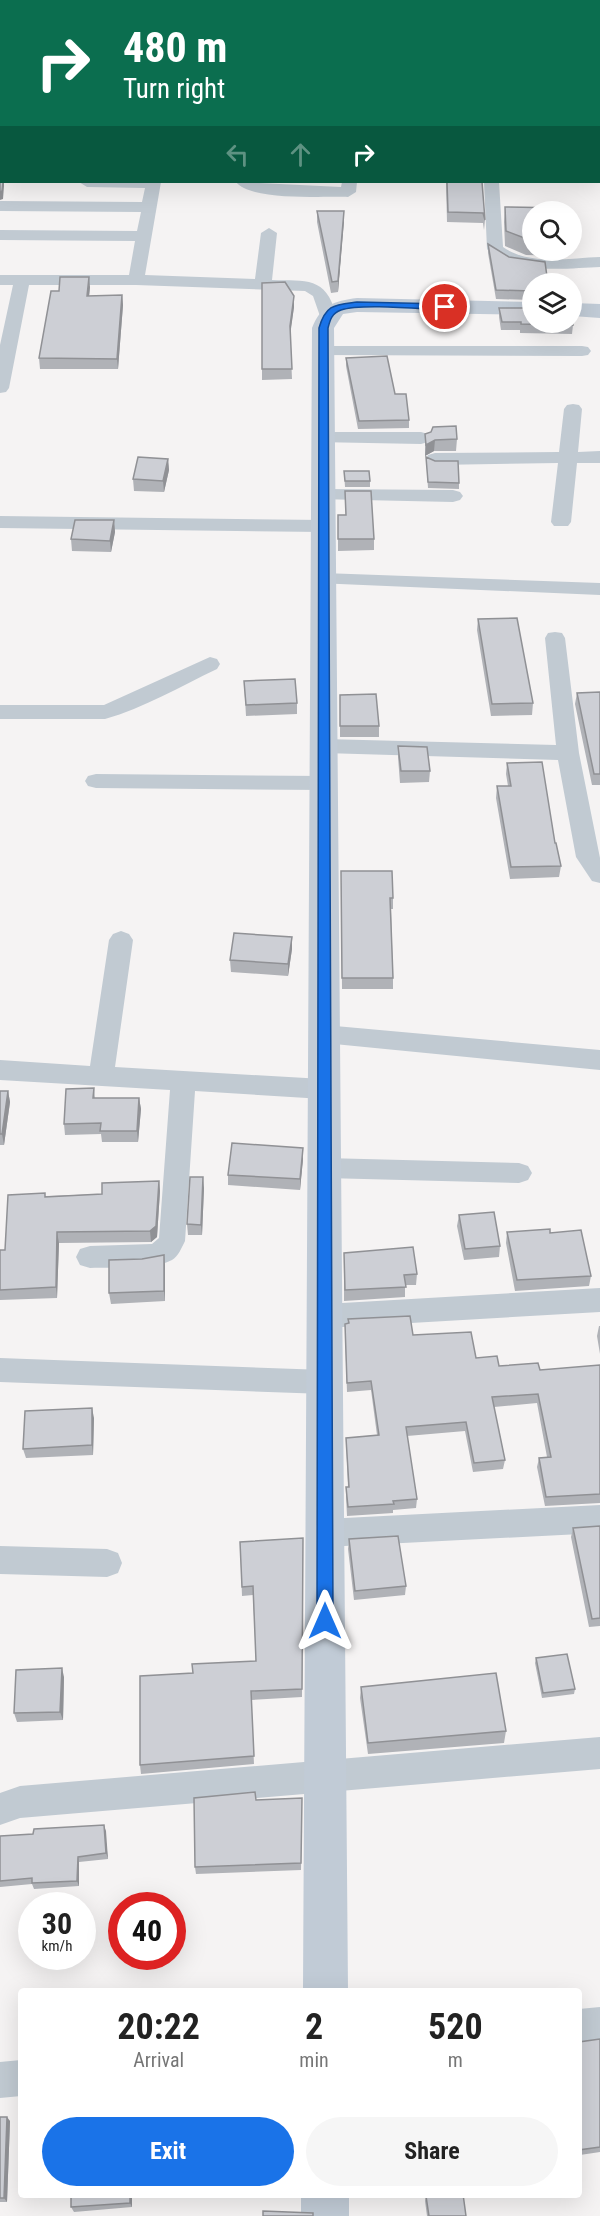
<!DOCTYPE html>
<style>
:root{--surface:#fff;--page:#f6f6f6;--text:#222;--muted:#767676;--accent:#1a73e8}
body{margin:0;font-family:"Roboto Condensed",sans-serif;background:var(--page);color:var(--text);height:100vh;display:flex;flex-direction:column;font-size:22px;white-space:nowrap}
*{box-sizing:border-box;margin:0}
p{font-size:20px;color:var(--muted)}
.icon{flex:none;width:33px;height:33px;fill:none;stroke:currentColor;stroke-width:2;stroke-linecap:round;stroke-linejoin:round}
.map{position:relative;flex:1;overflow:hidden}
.details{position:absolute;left:18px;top:1988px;width:564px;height:210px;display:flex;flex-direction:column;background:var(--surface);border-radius:6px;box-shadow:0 6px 24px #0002}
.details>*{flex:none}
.banner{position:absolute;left:0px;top:0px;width:600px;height:183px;box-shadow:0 6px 24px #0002;background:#0b6e4f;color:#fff;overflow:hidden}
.tools{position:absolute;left:522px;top:201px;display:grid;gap:12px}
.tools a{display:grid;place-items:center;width:60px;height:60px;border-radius:50%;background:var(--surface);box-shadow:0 6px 24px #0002;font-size:30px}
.speed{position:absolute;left:18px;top:1892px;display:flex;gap:12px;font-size:30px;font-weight:700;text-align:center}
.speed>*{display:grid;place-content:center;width:78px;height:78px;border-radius:50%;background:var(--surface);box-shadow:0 6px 24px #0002;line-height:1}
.speed small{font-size:15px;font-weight:400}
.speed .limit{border:9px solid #d22;background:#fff;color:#111}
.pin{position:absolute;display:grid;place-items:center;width:51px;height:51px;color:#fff;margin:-26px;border:3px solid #fff;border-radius:50%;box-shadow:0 2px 6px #0007}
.me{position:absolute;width:66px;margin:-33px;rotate:0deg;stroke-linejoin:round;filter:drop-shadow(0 0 4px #0008)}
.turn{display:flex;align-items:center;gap:21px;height:126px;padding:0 24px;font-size:27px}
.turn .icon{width:78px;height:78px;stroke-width:2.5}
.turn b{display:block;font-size:42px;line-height:51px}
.lanes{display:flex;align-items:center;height:57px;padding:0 24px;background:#0003;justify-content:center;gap:30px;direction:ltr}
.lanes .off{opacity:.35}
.eta{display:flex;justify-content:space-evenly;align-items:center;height:102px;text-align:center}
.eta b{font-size:36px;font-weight:700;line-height:42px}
.button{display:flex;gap:12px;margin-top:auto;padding:12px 24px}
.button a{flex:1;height:69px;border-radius:36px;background:var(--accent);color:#fff;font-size:24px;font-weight:700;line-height:69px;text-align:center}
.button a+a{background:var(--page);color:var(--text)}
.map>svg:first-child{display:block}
</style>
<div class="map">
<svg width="600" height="2216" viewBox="0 0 600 2216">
<rect width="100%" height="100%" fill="#f5f3f3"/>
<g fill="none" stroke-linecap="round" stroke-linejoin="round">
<!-- street -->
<path fill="#c1cad2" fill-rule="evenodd" d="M4,0h14l-15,2z
M173,0h14l-15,2z
M295,0h14v2h-14z
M396,0h62l-1,2z
M568,0h14v2h-14z
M0,29h2l-2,10z
M598,82h2v10h-2z
M598,142h2v10l-2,-1z
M79,182h82l-16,93 110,4 6,-46 8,-5 8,5 -5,47c34,1 54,-4 64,35l-3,4h-12l-8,-23 -8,-5 -169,-6h-107l-20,103 -3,4 -6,1v-48l13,-60h-13v-10h129l6,-34 -135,-1v-10l137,1 4,-19 -141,-1v-10l142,1 3,-14 -58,-1z
M236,182l105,5 1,-5h15l-1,10 -8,5c-25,-1 -97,4 -112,-15z
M484,182h15l4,65c27,19 66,11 97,10v10c-30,1 -93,9 -113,-18z
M323,346h259l6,1 3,4 -3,4 -6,1 -265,-1 -3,-4 3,-4z
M573,404l6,1 3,4 -4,43 22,-1v12h-23l-6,59 -3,4h-14l-3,-4 7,-59 -123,2 -7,-2 -2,-4 2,-4 7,-2 124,-1 5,-43 3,-4z
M323,432h98l7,2 2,4 -2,4 -7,2 -105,-2 -2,-4 2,-4z
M323,489l130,1 7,2 3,4 -3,4 -7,2 -137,-3 -2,-4 2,-4z
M0,516l323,4 7,2 3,4 -3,4 -7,2 -323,-4z
M323,573l277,10v12l-284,-12 -3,-4 3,-4z
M555,632l7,1 3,5 14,115 21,105v25l-8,-2 -16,-24 -18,-97 -234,-7 -8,-2 -3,-5 3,-5 8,-2 232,6 -11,-107 3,-5z
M210,657l7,2 3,5 -3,5c-36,17 -73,39 -112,50h-105v-14h104z
M96,774l228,2 8,2 3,5 -3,5 -8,2 -228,-2 -8,-2 -3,-5 3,-5z
M121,931l8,3 4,6 -18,127 208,12 9,3 4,7 -4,7 -9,3 -128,-8 -10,150c-3,6 -7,16 -13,19 -20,11 -60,7 -82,8l-10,-3 -4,-8 4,-8 10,-3 62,-2 7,-6 11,-148 -170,-10v-20l90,6 19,-126 4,-6z
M324,1025l276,25v20l-276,-27 -9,-2 -3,-7 3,-7z
M325,1158l194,5 9,3 4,7 -4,7 -9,3 -194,-5 -9,-3 -4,-7 4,-7z
M600,1288v24l-275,16 -10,-4 -4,-8 4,-8 10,-4z
M0,1358l325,12 10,3 4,9 -4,9 -10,3 -325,-12z
M600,1505v28l-275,14 -11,-4 -4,-10 4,-10 11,-4z
M0,1546l107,3 11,4 4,10 -4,10 -11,4 -107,-3z
M600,1737v32l-580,49 -20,7v-32l20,-7z
M600,2007v36l-21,2v-36z
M21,2060v36l-21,2v-36z"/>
<!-- secondary -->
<path fill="#c1cbd6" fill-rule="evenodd" d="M357,298l175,4v13l-175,-3 -14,2 -9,14 14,1662h-45l9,-1662c9,-23 22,-27 45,-30z
M572,303l28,1v14l-28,-2z
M301,2194h48v22h-48z"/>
</g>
<!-- wall -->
<path fill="#b0b2b7" d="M446,182h36l3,38 -1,10 -1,-7 -36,-1z
M505,207l27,5v38h35l-1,6 -40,-1 -21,-9 -1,-24z
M317,211h27l-6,81 -7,1 -14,-71z
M488,244l44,40v16l-36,-1 -8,-46z
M262,283l32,24 -4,26 2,46 -30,1z
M90,287l-1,9 33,-1 1,10 -5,64h-78l-1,-11 20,-67z
M499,308l74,17 -1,9 -52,-1v-3h-19l-2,-13z
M346,358l49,36 14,26v8l-51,1 -12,-63z
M425,434l32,5 -1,12h-22l-9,5z
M426,457l33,26v6l-31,-1z
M168,459l1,11 -5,22 -30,-1 -1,-12z
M344,471l26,10v6h-25z
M345,491l29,48v11l-36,1v-36h8z
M114,520l1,12 -4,20 -39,-1 -1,-12z
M478,619l55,84 -1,12 -41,1 -14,-86z
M244,681l53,22v11l-51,2z
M600,692v93h-8l-17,-81 2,-11z
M340,695l39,31v11h-39z
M398,746l32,25 -1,11 -29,1 -2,-26z
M507,763l48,80 6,23 -2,11 -49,2 -14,-81 1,-12h11l-2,-12z
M341,883l52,15v11h-2l2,69v11h-51z
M292,937v12l-4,27 -57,-4 -1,-12z
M94,1088l1,10h44l2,11 -3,33h-36l-1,-8 -36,1 -1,-11z
M0,1091h8l2,11 -6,43h-4z
M303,1159l-3,31 -72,-5v-10z
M159,1181l1,10 -3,46 -6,5 -92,1 -2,55 -57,2v-50h5l41,-54 56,-2z
M204,1188l-2,47h-14l-1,-11z
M459,1215l41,31 -1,11 -35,3 -7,-34z
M507,1232l84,44 -2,10 -74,5 -9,-48z
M344,1264l73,10 -1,11h-11v12l-61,4z
M165,1265v36l-54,3 -2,-11z
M348,1319l65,16 86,31 41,4 60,-5v-2v140l-55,3 -8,-39 2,-9 8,-1 -10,-54 -43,4 11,53 -2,9 -30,3 -8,-41 -58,5 10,63 -1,9 -23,2v3l-46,3 -1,-20v-9h2l-2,-49 31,-3 -6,-45 -24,2 -2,-59v-9l3,-1z
M599,1326h1v28l-3,-18z
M94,1418l-1,37 -67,3 -3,-9z
M600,1526v100l-11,1 -18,-90 2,-9z
M303,1538l-1,159 -51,3 3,64 -113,10 -1,-9 116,-104 -3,-66 -11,1 -2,-54z
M349,1539l57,47 -1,9 -51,5 -6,-51z
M536,1658l39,31 -1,5 -32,4 -7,-35z
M64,1677l-1,43 -46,2 -3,-9z
M361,1687l145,44 -2,12 -136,11 -8,-56z
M302,1798l-1,72 -105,4 -1,-7 61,-67z
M104,1825l4,34 -29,3v24l-45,3 -2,-5 -32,3v-51l33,-2z
M600,2039v113l-20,3 1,5 -2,3v-121z
M0,2117l10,4 -3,81h-7z
M71,2194h61v13l-58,5 -3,-5z
M426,2196l40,20h-39l-2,-15z"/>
<!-- shaded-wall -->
<path fill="#909195" d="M3,182h1v4l-1,13 -3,1v-8z
M344,211v11l-6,70v-11z
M89,277l1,10 -2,19 -1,-10z
M122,295l1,10 -5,64 -1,-10z
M294,296v11l-4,29v-10z
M435,440l-1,11 -9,5 1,-11z
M168,459l1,11 -5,22 -1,-11z
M114,520l1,12 -4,20 -1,-11z
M292,937v12l-4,27v-12z
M8,1091l2,11 -6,43 -2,-11z
M139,1098l2,11 -3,33 -1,-11z
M303,1148v11l-3,31v-11z
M203,1177l1,11 -2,47 -1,-10z
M159,1181l1,10 -3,46 -6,5 -1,-11z
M57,1232l2,11 -2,55 -1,-11z
M164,1255l1,10v36l-1,-10z
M92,1408l2,10 -1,37 -1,-10z
M62,1668l2,9 -1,43 -3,-8z
M104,1825l2,6 2,28 -2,-6z
M78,1857l1,5v24l-2,-5z
M7,2117l3,4 -3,81 -3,-4z
M130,2194h2v13l-2,-4z"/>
<!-- building -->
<path fill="#cdcfd5" stroke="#909195" stroke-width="1.5" d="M13,0h101l-1,2h-100z
M459,0h60v2h-60z
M2,55v16h-2z
M0,82h2v12l-1,-2 -1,1z
M0,104h2v15h-2z
M0,131h2v36l-2,-1z
M0,178h2v4h1l-1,9 -2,1z
M447,182h35l3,38 -2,-7 -35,-1z
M505,207l59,1v4h-32v28l-5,-1 -21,-8z
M317,211h27l-6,70 -6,1z
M488,244l21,13 36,5 3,22h-16v7l-36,-1z
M60,277h29l-2,19 35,-1 -5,64 -78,-1 12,-67h8z
M285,282l9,14 -4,30 2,43h-30v-86z
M499,308h33v14h40v-5l1,8 -52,-1v-2h-19z
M387,356l8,38h11l3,26 -50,1 -13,-63z
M456,426l1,13 -22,1 -9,5 -1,-11 6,-2 2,-5z
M138,457l30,2 -5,22 -30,-2z
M426,457l9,4h23l1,22 -31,-1z
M344,471h25l1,10h-25z
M345,491h26l3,48h-36v-24h8z
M75,520h39l-4,21 -39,-2z
M517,618l16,85 -41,1 -14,-85z
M295,679l2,24 -51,2 -2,-24z
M600,692v82h-6l-17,-81z
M376,694l3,32h-39v-31z
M398,746l29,1 3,24h-29z
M542,762l13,81h1l5,23 -50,1 -14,-81h14l-4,-23z
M341,871h51l1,27h-3l3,80h-51z
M234,933l58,4 -4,27 -58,-4z
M94,1088l-1,10h46l-2,33h-37l1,-8 -37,1 2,-35z
M0,1091h8l-6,43h-2z
M232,1143l71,5 -3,31 -72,-4z
M190,1177h13l-2,48 -14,-1z
M159,1181l-3,45 -6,5 -93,1 -1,55 -56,3v-40h5l3,-55 37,-2v4l57,-3v-11z
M494,1212l6,34 -35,3 -6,-34z
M550,1229v4l31,-3 10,46 -74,4 -10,-48z
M413,1247l4,27 -13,1 2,12 -61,3 -1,-37z
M164,1255v36l-55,2v-33l33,-1z
M410,1316l3,19 58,-3 5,26 21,-2 2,10 39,-3 2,7 60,-5v129l-54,3 -7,-39 12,-1 -13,-63 -46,3 13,63 -31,3 -8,-41 -60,5 11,72 -24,2 1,3 -46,3 -2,-20h3l-3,-49 33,-3 -8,-54 -24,2 -2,-59 4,-1 -1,-4z
M92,1408v37l-69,4 2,-38z
M600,1526v92l-8,1 -19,-91z
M398,1536l8,50 -51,5 -6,-52z
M303,1538l-1,151 -51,2 3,65 -114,9v-89l53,-3 -1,-9 64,-3 -3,-75 -11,1 -2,-45z
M567,1654l8,35 -32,4 -7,-35z
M62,1668l-2,44 -46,1 2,-43z
M496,1673l10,58 -138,12 -7,-56z
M255,1792l1,8 46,-2 -1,65 -106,4 -1,-69z
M104,1825l2,28 -28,4 -1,24 -45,2v-5l-32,3v-45l33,-2 1,-5z
M600,2039v108l-21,3 2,10h-2v-118z
M0,2117h7l-3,81h-4z
M71,2194h59v9l-59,4z
M437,2194h26l3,22h-37l-3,-20z
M263,2211l50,2v3h-50z"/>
<!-- route -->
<path fill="#1a73e8" stroke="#114b97" stroke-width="1.5" d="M357,302l88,2 5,3 -5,3c-24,-1 -84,-7 -104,0 -9,3 -11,10 -13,18l5,1293 -2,5 -6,3 -6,-3 -2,-5 2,-1293c7,-24 16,-23 38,-26z"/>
</svg>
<div class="tools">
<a><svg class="icon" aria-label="search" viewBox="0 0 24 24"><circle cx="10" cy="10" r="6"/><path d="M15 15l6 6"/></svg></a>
<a><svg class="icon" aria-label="layers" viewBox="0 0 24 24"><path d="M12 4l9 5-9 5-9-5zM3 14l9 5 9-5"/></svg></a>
</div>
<div class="speed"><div>30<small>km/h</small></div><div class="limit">40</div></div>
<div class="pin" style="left:445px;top:307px;background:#d93025"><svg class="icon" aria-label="arrive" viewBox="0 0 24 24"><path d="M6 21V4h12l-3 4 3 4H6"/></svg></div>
<svg class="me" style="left:325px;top:1621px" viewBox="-20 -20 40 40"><path d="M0-17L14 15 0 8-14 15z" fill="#1a73e8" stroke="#fff" stroke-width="4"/></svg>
<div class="banner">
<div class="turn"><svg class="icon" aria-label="right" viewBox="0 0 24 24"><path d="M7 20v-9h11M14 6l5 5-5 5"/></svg><div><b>480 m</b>Turn right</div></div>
<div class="lanes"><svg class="icon off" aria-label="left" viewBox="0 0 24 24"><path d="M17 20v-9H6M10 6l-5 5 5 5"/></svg><svg class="icon off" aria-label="ahead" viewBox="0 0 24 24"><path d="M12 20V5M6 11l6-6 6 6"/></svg><svg class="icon" aria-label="right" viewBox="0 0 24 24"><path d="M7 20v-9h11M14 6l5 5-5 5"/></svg></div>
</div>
<section class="details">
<div class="eta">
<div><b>20:22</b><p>Arrival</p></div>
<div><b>2</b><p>min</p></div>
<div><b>520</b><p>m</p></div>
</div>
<div class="button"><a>Exit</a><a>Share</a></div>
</section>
</div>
